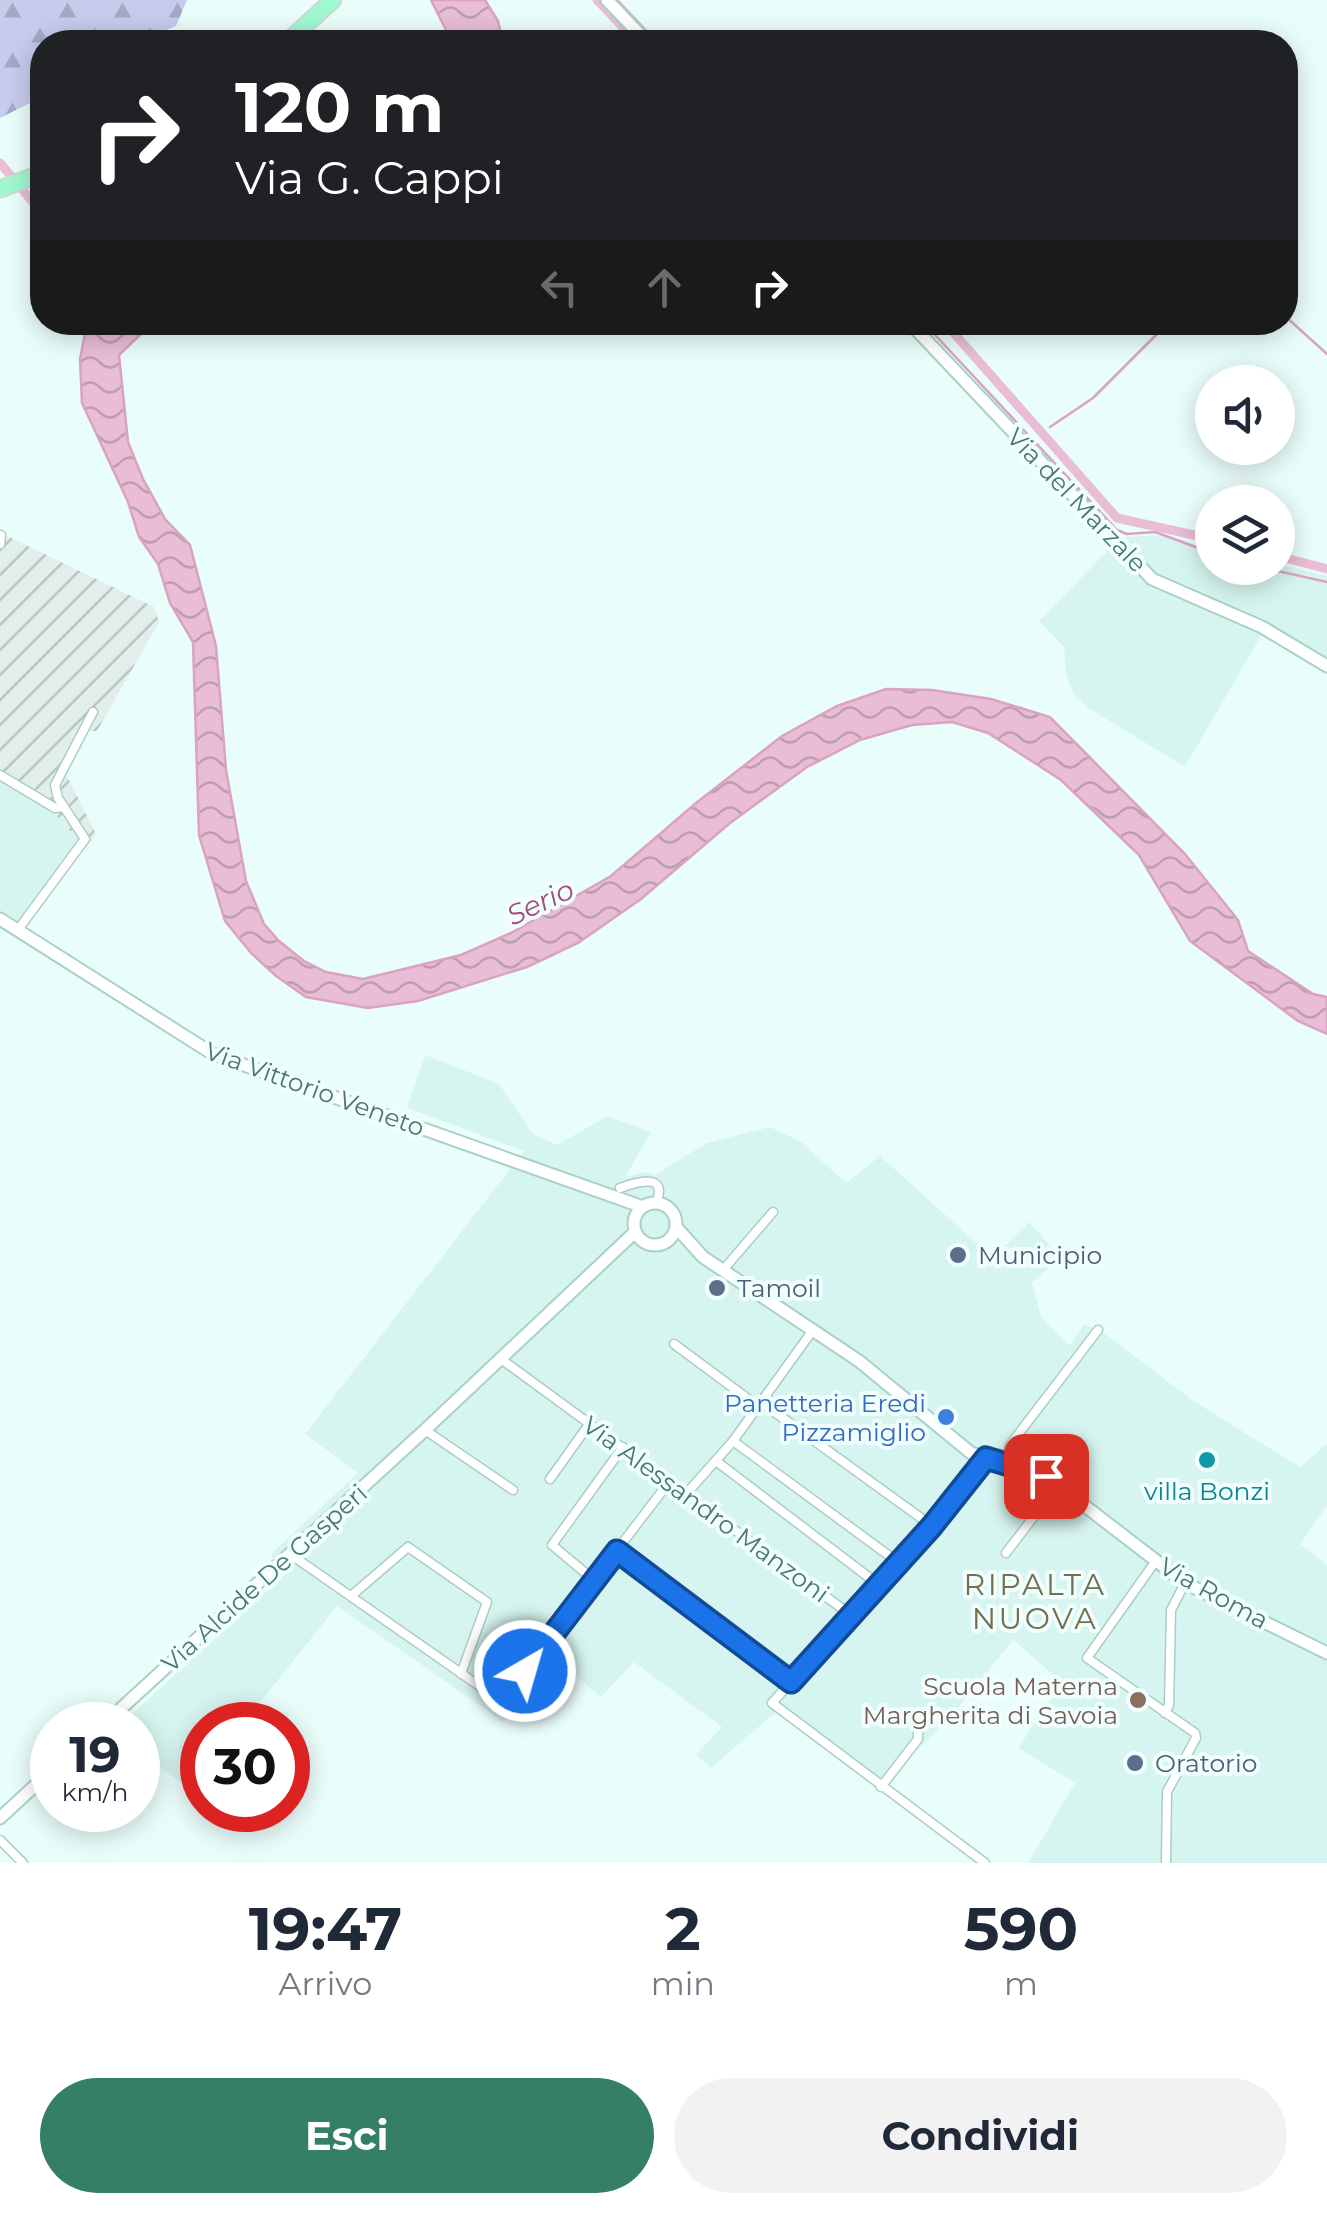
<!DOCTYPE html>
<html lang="it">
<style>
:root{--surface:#fff;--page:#f2f2f3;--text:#1f2937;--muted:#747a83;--accent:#347f65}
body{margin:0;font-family:Montserrat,sans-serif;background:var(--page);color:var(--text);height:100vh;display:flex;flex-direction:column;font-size:38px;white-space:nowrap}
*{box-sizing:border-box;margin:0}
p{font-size:32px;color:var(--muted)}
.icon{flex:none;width:55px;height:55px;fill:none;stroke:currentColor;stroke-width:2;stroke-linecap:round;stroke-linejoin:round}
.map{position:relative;height:1863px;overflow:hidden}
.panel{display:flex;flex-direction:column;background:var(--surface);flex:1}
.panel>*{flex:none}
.hud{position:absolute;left:30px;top:30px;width:1268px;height:305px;border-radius:40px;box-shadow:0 5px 25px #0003;background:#202124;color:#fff;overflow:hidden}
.fabs{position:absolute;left:1195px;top:365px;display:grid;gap:20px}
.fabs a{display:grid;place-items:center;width:100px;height:100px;border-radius:50%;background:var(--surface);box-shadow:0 5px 25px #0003;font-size:50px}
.speed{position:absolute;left:30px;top:1702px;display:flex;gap:20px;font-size:50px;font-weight:700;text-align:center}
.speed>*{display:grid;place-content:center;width:130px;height:130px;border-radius:50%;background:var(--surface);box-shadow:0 5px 25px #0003;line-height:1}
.speed small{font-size:25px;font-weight:400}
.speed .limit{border:15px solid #d22;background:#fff;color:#111}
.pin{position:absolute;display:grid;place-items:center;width:85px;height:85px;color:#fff;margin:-42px;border-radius:20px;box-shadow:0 5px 15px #0006}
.me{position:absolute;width:110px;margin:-55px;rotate:38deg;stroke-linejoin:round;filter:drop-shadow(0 0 8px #0008)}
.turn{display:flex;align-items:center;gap:35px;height:210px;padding:0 40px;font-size:45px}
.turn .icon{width:130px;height:130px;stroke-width:2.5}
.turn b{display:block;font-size:70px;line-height:85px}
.lanes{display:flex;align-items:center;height:95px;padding:0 40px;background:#0003;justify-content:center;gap:50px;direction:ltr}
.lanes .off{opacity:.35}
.eta{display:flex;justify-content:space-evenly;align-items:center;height:170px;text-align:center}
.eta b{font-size:60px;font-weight:700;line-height:70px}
.cta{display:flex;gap:20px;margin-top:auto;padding:20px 40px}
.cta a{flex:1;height:115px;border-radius:60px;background:var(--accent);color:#fff;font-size:40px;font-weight:700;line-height:115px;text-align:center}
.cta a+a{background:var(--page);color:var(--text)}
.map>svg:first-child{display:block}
</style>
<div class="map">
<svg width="1327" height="1863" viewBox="0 0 1327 1863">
<defs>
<pattern id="industrial-furrows" width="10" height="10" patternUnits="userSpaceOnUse" patternTransform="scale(2.5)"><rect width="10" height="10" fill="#e2eeeb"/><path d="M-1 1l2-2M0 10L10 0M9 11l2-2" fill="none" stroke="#b9c6c2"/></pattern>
<pattern id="forest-firs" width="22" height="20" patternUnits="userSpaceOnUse" patternTransform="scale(2.5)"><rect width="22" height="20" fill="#c7cbec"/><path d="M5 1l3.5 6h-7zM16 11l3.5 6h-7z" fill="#a4aac3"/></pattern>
<pattern id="water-waves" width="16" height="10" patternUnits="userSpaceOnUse" patternTransform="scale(2.5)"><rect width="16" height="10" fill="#e8bdd5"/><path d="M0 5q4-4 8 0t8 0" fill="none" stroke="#be9eb1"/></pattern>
</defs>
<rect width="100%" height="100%" fill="#e9fdfb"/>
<!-- residential -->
<path fill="#d7f5f0" d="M1155,535l57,14v19h66v-4l49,12v96l-65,-38 -77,133 -98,-60 -14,-13 -7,-20 -2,-27 -25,-26 81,-83z
M0,780l57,36 15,17 4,12 -59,78 -17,-11z
M425,1055l74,29 34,50 24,11 51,-29 43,16 -26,45 21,-5 9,3 52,-32 63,-16 31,15 45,41 34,-27 113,102 36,-36 31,35 -28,26 9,34 29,29 14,-22 20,9 88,67 108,67 27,-23v62l-27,38 27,21v298h-299l47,-80 -56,-35 21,-36 24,-28 -51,-44 -61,75 -68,69 -100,-79 -73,63 -15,-13 26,-28 -88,-65 -33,35 -51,-43 -46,68 -167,-116 -95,119h-40v51l-11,14 -53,-39v-26h-18l166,-151 -15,-20 87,-81 -53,-39 219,-283 -117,-43z"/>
<!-- industrial -->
<path fill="url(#industrial-furrows)" d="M3,534l151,73 5,15 -62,109h-9l-22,43 30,60 -11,15 -9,-4 -4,-12 -15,-17 -57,-36v-240z"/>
<!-- forest -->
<path fill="url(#forest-firs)" d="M0,0h187l-11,26 -39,16h-95v55l-42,21z"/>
<!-- water -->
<path fill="url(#water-waves)" stroke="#daa3c1" stroke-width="2.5" d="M431,0h54l13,21 5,21h-51z
M87,323h78l-21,8 -25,24 9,87 15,37 22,40 25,26 26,101 10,124 20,111 18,43 15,17 25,20 22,11 37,7 98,-24 50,-22 100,-57 85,-73 86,-67 55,-30 49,-17 46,1 59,9 59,18 135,137 53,66 10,31 65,43 14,3v37l-29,-13 -108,-80 -51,-86 -78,-75 -73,-47 -36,-11 -40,3 -52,15 -53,27 -77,56 -89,76 -63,44 -51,24 -109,34 -50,7 -62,-11 -30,-21 -25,-23 -26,-32 -26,-86 -6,-193 -23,-39 -12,-39 -19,-27 -11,-35 -46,-99 -2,-44z"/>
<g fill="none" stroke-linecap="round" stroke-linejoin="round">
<!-- stream -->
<path stroke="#daa3c1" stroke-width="2.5" d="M617,0l40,42
M1285,316l42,38
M923,322l194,208 10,4 28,-2 57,21
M1050,427l43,-29 76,-76
M1264,568l63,14"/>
<!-- canal -->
<path stroke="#e8bdd5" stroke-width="9" d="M597,0l40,42
M0,163l42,50
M944,322l173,196 95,21
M1278,556l49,13"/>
<defs>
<path id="street" d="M0,544l1,-9
M0,775l55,33 9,-1
M17,931l68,-92 -27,-41 -3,-13 38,-73
M620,1188c16,-6 49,-16 36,15
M723,1270l50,-58
M674,1344l85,63
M501,1359l350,256
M762,1403l170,123
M425,1430l88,60
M733,1441l166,122
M716,1461l163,124
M1005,1463l5,-18 88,-115
M550,1479l40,-56
M687,1493l46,-52 80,-111
M617,1551l174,131
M1006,1553l52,-68
M290,1554l211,147 169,-220
M1155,1562l-68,96 108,75 1,5 -29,54 -1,71
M595,1581l-43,-36 71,-98
M351,1596l57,-49 79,55 -26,72
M1165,1713l4,-8 2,-95 14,-27
M881,1787l37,-48v-7l6,-9
M0,1840l23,23
M985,1863l-213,-160 160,-177 54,-68"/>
<path id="secondary" d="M607,0l40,42
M909,322l243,257 110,48 65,39
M0,919l213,135 430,153
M634 1224a21 21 0 1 1 42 0a21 21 0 1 1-42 0Z
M676,1227l27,30 156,104 112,92 75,23 139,107 142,70
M103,1725l322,-295 210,-198
M0,1818l52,-48"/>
<path id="highway" d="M287,42l46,-42
M0,189l42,-16"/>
</defs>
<!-- street casing -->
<use href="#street" stroke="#abcec4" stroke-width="11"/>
<!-- secondary casing -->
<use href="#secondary" stroke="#a9d1c7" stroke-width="15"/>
<!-- highway casing -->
<use href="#highway" stroke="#cdd9d5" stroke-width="19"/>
<!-- street -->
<use href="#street" stroke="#fff" stroke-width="8"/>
<!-- secondary -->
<use href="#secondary" stroke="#fff" stroke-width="11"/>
<!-- highway -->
<use href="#highway" stroke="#a0f8d0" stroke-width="15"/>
</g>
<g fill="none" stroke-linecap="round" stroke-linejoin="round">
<defs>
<path id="route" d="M525,1671l92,-120 174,131 141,-156 54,-68 60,18"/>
</defs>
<!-- route casing -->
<use href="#route" stroke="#114b97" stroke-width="25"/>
<!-- route -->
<use href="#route" stroke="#1a73e8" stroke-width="18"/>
</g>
<!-- markers -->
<g fill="#5c6f8a" stroke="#f0fffe" stroke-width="4">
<circle cx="958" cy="1255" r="10"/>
<circle cx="717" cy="1288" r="10"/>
<circle cx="1135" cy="1763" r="10"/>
</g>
<circle fill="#3f7fe0" stroke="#f0fffe" stroke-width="4" cx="946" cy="1417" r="10"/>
<circle fill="#0f9aa8" stroke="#f0fffe" stroke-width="4" cx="1207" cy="1460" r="10"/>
<circle fill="#8d6e63" stroke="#f0fffe" stroke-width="4" cx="1138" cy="1700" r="10"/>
<g text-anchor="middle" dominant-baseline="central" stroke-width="8" stroke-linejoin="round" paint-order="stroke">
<!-- street labels -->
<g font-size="25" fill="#4b7969" stroke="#f0fffe">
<text transform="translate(1077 500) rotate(46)">Via del Marzale</text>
<text transform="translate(315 1089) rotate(20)">Via Vittorio Veneto</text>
<text transform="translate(706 1509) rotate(36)">Via Alessandro Manzoni</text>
<text transform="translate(264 1578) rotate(-42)">Via Alcide De Gasperi</text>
<text transform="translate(1214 1593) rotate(29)">Via Roma</text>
</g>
<!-- service labels -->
<g font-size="25" fill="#4e5e75" stroke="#f0fffe" text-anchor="start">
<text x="978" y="1255">Municipio</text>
<text x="737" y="1288">Tamoil</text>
<text x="1155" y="1763">Oratorio</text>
</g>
<!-- shop labels -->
<g font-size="25" fill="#366cbe" stroke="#f0fffe" text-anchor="end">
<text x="926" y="1403">Panetteria Eredi<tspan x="926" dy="29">Pizzamiglio</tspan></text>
</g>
<!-- culture labels -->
<g font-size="25" fill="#0d838f" stroke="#f0fffe">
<text x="1207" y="1491">villa Bonzi</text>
</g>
<!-- education labels -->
<g font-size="25" fill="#785e54" stroke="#f0fffe" text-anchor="end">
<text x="1118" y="1686">Scuola Materna<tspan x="1118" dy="29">Margherita di Savoia</tspan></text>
</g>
<!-- water labels -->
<g font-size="28" font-style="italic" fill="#a24d7b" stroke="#f0fffe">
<text transform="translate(540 902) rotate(-25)">Serio</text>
</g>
<!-- quarter labels -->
<g font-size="30" letter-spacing="2.5" fill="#72704e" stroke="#f0fffe">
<text x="1035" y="1584">RIPALTA<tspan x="1035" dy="34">NUOVA</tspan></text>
</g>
</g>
</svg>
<div class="fabs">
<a><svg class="icon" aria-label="sound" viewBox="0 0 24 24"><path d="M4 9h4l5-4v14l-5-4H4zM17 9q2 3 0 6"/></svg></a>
<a><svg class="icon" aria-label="layers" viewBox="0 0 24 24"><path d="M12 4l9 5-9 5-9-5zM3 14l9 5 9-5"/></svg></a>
</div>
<div class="speed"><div>19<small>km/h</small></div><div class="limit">30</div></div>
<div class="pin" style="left:1046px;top:1476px;background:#d93025"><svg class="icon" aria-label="arrive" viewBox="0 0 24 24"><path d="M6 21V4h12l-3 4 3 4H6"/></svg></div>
<svg class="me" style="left:525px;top:1671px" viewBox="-20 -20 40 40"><circle r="17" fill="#1a73e8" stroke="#fff" stroke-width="3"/><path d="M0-11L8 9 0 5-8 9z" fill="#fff"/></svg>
<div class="hud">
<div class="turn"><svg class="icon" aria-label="right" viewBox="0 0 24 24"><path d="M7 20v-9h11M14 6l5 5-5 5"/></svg><div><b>120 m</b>Via G. Cappi</div></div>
<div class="lanes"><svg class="icon off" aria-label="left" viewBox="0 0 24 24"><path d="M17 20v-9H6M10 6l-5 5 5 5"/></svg><svg class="icon off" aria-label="ahead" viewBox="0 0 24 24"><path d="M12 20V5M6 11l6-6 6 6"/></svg><svg class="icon" aria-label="right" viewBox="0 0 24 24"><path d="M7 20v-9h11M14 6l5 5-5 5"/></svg></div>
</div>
</div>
<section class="panel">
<div class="eta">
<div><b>19:47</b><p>Arrivo</p></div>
<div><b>2</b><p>min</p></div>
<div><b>590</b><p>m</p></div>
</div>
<div class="cta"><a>Esci</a><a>Condividi</a></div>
</section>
